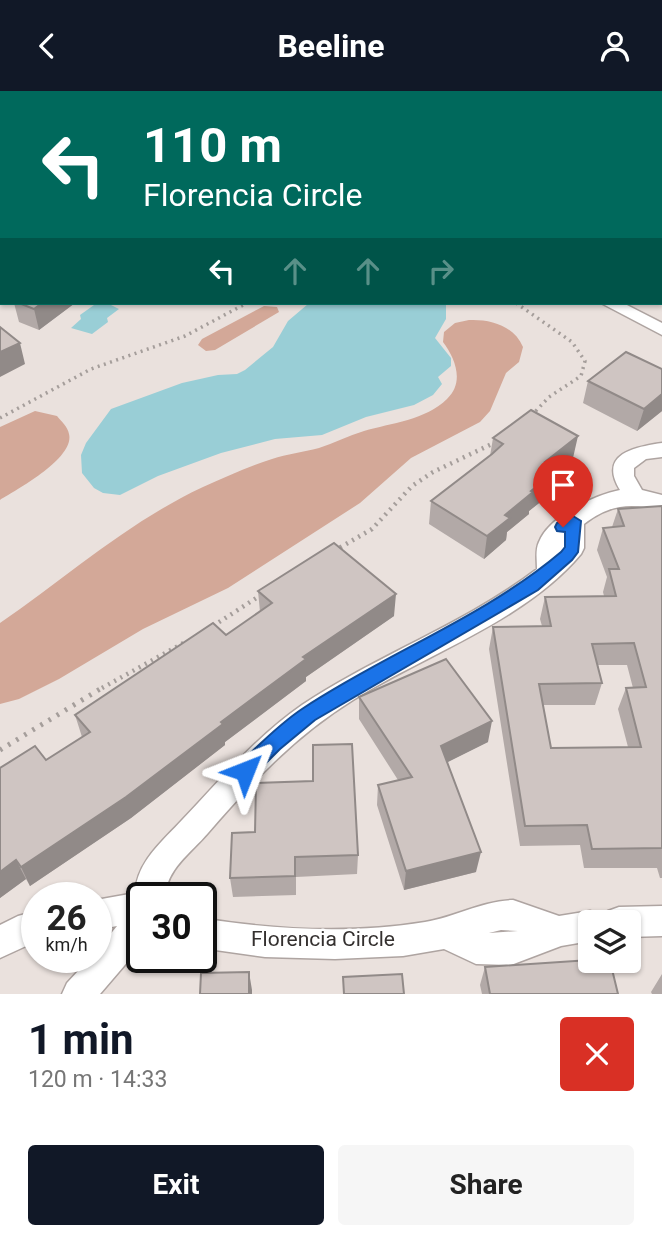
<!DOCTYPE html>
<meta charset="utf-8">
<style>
:root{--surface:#fff;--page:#f6f6f6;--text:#222;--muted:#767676;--accent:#111827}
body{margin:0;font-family:Roboto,sans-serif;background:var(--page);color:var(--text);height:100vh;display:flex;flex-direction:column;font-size:26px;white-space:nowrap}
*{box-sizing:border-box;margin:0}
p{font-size:23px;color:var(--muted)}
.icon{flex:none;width:38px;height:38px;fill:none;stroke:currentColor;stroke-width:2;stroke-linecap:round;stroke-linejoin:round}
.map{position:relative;height:903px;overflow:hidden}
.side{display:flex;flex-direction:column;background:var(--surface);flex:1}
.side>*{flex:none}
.top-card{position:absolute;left:0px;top:0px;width:663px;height:214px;box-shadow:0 2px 5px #0004;background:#00695c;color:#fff;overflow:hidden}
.tools{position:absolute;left:578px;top:819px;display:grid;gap:14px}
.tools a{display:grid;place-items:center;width:63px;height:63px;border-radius:7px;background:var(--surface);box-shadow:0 2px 5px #0004;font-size:35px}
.speed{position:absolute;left:21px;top:791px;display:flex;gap:14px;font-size:35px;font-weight:700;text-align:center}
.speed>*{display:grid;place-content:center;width:91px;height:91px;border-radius:50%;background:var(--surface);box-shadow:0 2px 5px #0004;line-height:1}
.speed small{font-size:18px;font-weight:400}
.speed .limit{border:4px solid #111;border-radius:10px;background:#fff;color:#111}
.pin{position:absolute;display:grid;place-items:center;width:60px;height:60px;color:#fff;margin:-72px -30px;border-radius:50% 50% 50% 0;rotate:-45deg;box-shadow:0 0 7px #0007}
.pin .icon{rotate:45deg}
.me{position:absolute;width:77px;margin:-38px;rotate:45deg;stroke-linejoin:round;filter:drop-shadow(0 0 5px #0008)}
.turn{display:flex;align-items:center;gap:24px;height:147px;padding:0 28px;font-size:32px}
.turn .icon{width:91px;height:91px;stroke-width:2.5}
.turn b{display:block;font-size:49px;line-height:60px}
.lanes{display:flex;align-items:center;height:66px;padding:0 28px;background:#0003;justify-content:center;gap:35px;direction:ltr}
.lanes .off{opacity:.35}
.round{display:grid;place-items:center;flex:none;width:74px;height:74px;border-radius:7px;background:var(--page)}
.head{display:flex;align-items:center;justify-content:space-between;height:119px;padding:0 28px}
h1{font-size:42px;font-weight:700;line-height:52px;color:var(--accent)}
.action{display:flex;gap:14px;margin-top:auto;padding:14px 28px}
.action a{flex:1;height:80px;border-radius:7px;background:var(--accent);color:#fff;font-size:28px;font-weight:700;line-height:80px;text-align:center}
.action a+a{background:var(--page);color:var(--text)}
header{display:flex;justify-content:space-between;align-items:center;height:91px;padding:0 28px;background:var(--accent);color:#fff;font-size:32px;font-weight:700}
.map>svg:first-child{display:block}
</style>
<header><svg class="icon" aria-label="back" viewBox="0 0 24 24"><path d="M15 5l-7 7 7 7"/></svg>Beeline<svg class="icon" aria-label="person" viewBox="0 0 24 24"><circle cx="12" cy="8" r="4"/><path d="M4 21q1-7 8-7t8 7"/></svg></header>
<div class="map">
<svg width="662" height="903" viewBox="0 0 662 903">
<rect width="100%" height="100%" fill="#eae1dd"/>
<!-- green -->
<path fill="#d3a898" d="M264,215l13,1 2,5 -64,38 -9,1 -8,-6 4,-6z
M469,229c22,-1 45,6 54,27l-4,15 -13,11 -16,38 -10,11 -69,36 -51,45 -132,85 -85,41 -84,50 -40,20 -19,5v-81c67,-46 128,-101 203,-136 22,-10 46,-21 69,-28 15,-5 31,-7 47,-11 15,-5 29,-12 45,-17 27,-8 62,-11 83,-32 18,-17 8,-41 -4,-57l1,-10 11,-9z
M35,320l22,5c4,5 11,11 12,18 6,24 -51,55 -69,66v-73z"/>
<!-- water -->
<path fill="#99ced6" d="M107,212l12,6 -12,9 1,4 -16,12 -21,-6 10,-9 -1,-4 14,-10z
M446,212v16l-11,19 16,20v8l-13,11 4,7 -9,11 -19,10 -48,12 -44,18 -47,4 -54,14 -63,23 -38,19 -17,-2 -9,-5 -12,-15 -1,-18 5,-12 25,-34 71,-26 36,-8 19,-1 8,-4 28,-23 15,-26 20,-17z"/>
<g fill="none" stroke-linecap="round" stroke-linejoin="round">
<defs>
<path id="lane" d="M221,0h8l2,2h-8z"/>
<path id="street" d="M601,212h22l39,20v12z
M662,352v14l-16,2 -12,9v8l8,14 20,5v16c-30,-9 -52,-7 -78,13v24l-3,6c-56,67 -155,100 -228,146 -58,36 -101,82 -145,133 -18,21 -42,36 -43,65h-23v47l-42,49h-38l5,-11 24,-26h5v-5l21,-26 -21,4v-30l39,-7c2,-32 28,-52 48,-74 38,-40 73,-82 119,-114 75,-50 163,-81 235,-136 0,-9 -2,-19 2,-27 10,-26 56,-47 81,-52 -22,-36 14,-43 42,-47z
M513,809l46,16 31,-5 11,4 3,7 4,-11 11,-4 43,-1v30l-34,1v-15h-38v19l-29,5 -50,19 -35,-1 -32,-15 -41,7 -68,3 -70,-2 -64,-9v-30c73,12 151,16 224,4 30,-5 57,-21 88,-22zM501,839l17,1 -29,2z
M37,820v30l-37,17v-33l18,-9z"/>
<path id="secondary" d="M274,0h22l-23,2z
M0,106h2l-2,13z"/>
</defs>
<!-- lane casing -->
<use href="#lane" stroke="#aea4a1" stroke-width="4"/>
<!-- street casing -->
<use href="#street" stroke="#aea4a1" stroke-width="3"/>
<!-- secondary casing -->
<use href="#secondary" stroke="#aea4a1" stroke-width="3"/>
<!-- path-far2 -->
<path stroke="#a59e9b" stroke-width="3.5" stroke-dasharray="2 4.5" stroke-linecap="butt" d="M516,212l56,39 13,19 -4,15 -32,21 -18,19
M0,327l91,-49 94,-33 62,-33
M494,352l2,-1"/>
<!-- path-far1 -->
<path stroke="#a59e9b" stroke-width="4.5" stroke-dasharray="2 5" stroke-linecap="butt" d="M334,460l38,-22 40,-43 21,-14 63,-30
M213,535l48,-31
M102,597l85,-47"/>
<!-- path -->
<path stroke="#a59e9b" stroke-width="5" stroke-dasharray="2.5 7" stroke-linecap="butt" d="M0,659l105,-64"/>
<!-- lane -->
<use href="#lane" fill="#fff" fill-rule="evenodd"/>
<!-- street -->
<use href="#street" fill="#fff" fill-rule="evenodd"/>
<!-- secondary -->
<use href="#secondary" fill="#fff" fill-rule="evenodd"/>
</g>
<!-- wall -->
<path fill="#b2a9a7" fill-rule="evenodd" d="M485,0h63l-1,2h-60z
M14,212h61l-36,27 -20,-8z
M662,278v42l-25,20 -54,-28 5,-22z
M493,347l80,20 -16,13 -4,21 -24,19v3l-22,18 -1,8 -22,19 -55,-35 2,-23 59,-45z
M662,415v372h-2l-3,-10h-73l-4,-23 -60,1 -31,-197 4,-22 49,-1 -2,-7 5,-22 59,-1 -1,-4 4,-15 -10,-27 6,-22 9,-1 6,-18zM598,574h29l6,23h-7l-8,21 10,38 -77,1 -8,-43h52l7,-22z
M258,500l136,25 -88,61v4l-81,61v3l-94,73 -101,68 -4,-7 -26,19v-130l46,-8 36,-23 -7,-22 151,-80 34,-23z
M359,606l129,45 -41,20 29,110 -72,18 -27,-85 1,-20 20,-5 -39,-61z
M232,742l126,22 -1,19 -61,3v18l-63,2 -3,-19z
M485,876l133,27h-136l-2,-9z
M662,883v20h-10l-1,-2z"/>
<!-- shaded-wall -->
<path fill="#918a88" d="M42,212h33l-36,27 -5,-21z
M20,252l5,21 -25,13v-25z
M662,303v17l-25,20 7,-22z
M578,345l-5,22 -16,13 -4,21 -24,19v3l-22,18 -1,8 -22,19 3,-23 18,-21 26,-24 14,-29z
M396,503l-2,22 -88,61v4l-81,61v3l-94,73 -101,68 -9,-19 200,-145 82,-65z
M492,630l-4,21 -50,25 3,-21z
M481,761l-5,20 -72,18 2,-19z
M16,769l10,19 -26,19v-26z
M249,881l3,18v4h-3z"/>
<!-- building -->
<path fill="#cfc5c2" stroke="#918a88" stroke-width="2" fill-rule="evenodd" d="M124,0h57l-5,2h-48z
M306,0h48l-4,2h-48z
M19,212h23l-8,6z
M0,236l20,16 -20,9z
M626,261l36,17v25l-18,15 -56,-28z
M531,319l47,26 -33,26 12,8 -26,21 2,1 -28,23 5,3 -23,18 -56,-35 61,-47 11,-10 -10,-6z
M662,415v342l-70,1 -5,-24 -62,1 -32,-199 58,-1 -6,-29 71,-1 -7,-27h10l-16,-41 21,-2 -6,-17zM634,552l12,44 -20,1 15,59 -90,1 -12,-64 63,-1 -10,-39z
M334,452l62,51 -93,63 3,2 -85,63 2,2 -97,73 -105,70 -5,-7 -16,12v-104l35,-22 11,14 44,-28 -15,-17 138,-92 13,12 46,-32 -14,-12z
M446,568l46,62 -51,25 40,106 -75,19 -28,-86 34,-8 -53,-80z
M352,653l6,111 -63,2v19l-65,2 2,-45 23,-1 1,-49 57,-2v-36z
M590,869l20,1 8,33h-128l-5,-27z
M249,881v22h-49l1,-21z
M402,883l2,20h-60l-1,-17z"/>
<!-- route -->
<path fill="#1a73e8" stroke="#114b97" stroke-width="2" d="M573,425l8,5 -3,31 -6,8 -34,30 -223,130 -35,29 -28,28 -7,3 -7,-3 -3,-6 3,-6c20,-19 40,-40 64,-56 84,-56 181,-91 259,-157l4,-5v-15l-8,-1 -2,-4 2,-4z"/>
<g text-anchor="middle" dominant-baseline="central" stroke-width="5" stroke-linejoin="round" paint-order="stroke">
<!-- near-street labels -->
<g font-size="21" fill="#34302f" stroke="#fff">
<text x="323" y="848">Florencia Circle</text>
</g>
</g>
</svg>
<div class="tools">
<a><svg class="icon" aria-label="layers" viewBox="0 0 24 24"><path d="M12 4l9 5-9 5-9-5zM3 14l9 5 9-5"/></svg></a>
</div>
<div class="speed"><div>26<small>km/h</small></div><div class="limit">30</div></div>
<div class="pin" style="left:563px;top:436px;background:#d93025"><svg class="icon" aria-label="arrive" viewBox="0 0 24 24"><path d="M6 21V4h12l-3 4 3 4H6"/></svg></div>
<svg class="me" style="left:245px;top:680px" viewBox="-20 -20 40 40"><path d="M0-17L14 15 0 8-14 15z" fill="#1a73e8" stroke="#fff" stroke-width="4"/></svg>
<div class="top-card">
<div class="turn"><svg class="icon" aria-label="left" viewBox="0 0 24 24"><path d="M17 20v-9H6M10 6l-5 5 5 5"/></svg><div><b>110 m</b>Florencia Circle</div></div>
<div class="lanes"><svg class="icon" aria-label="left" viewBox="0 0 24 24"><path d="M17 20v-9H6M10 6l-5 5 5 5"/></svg><svg class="icon off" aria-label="ahead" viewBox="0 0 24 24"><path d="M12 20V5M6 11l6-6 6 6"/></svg><svg class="icon off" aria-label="ahead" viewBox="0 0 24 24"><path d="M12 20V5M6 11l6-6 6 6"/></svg><svg class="icon off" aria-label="right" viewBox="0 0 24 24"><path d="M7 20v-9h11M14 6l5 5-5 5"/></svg></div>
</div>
</div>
<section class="side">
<div class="head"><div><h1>1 min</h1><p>120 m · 14:33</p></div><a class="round" style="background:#d93025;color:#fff"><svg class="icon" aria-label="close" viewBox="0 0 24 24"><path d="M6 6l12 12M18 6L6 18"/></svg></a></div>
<div class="action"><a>Exit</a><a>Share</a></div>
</section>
